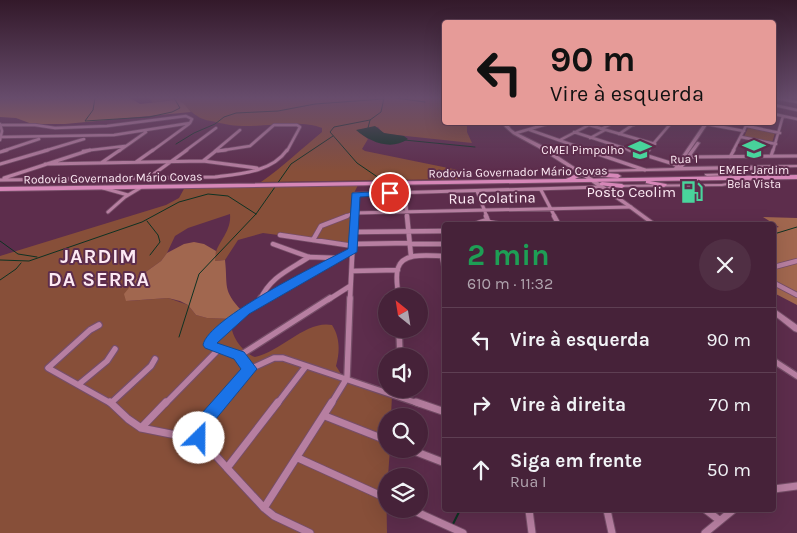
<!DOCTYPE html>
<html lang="pt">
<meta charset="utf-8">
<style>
:root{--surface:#462239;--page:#502f44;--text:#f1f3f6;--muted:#b0a4ae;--line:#5e3f53}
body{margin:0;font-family:Karla,sans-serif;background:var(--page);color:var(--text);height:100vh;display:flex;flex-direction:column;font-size:19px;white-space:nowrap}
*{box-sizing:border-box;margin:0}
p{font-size:16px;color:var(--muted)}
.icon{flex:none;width:28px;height:28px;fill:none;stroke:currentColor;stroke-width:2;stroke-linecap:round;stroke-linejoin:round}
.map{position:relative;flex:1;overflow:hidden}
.panel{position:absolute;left:442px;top:222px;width:334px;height:290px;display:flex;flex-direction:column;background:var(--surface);border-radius:5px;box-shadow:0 5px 20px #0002,0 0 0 1px var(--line)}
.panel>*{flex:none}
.banner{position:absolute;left:442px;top:20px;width:334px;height:105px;border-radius:5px;box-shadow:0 5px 20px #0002,0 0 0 1px var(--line);background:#e69b98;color:#111;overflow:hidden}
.needle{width:32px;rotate:330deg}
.buttons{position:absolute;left:378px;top:288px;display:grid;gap:10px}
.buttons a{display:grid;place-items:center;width:50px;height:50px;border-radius:50%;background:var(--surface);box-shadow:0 5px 20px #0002,0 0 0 1px var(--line);font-size:25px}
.pin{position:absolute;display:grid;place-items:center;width:42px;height:42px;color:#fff;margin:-21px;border:2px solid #fff;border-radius:50%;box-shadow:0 1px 5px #0007}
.me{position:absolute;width:55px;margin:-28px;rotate:23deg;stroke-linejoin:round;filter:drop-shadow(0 0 4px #0008)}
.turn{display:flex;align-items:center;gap:18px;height:105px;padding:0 25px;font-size:22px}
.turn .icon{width:65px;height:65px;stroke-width:2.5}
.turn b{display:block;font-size:35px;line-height:42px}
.round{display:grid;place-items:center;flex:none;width:52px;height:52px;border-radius:26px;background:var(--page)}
.overview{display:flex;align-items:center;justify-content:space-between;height:85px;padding:0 25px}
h1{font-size:30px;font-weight:700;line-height:38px;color:#1e9e55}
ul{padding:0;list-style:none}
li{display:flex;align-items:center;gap:15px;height:65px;padding:0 25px;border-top:1px solid var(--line)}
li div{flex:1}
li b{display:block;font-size:19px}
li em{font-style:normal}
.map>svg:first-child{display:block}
</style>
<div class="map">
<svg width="797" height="533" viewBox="0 0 797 533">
<rect width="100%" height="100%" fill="#5d2d4c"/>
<!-- green -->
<path fill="#874f39" d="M149,98h296v24l57,1 -35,2v7l5,11 -85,-9 -5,-2 -4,-5 -21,3 11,9 -6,10 3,2 98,20 -4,8 -198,3c22,-15 40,-33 61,-50v-4c-20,-9 -58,-1 -80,-2 -11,0 -21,-3 -31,-5 -29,-5 -20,-29 -58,-18z
M748,128l27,5 -3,10 -28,-6z
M358,185l-5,10 -4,47 -4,2 -82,-11 -25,7 -13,20 -10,1c-2,-16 17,-27 15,-47l-42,14 -13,8 -8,17 -6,8 -25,18 -9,22 41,-3 20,7 8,10 11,3 25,1c-4,14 10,33 23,38 27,-6 51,-37 77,-32 8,12 8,27 4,41l5,8 51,21 -1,21h-5v33h4l-2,27h-2l1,57h-387v-277l166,-51 13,-7 6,-11z"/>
<!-- forest -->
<path fill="#a1674f" d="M0,98h130l10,6 36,-4 7,3 8,9 -126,12h-33l-16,-6 -16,-1z
M763,217l34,1v87l-23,-12v-65l5,-1z
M194,242l10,2 12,7 -1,10 10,-1c3,26 -3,30 17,51l-10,8 -25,-1 -11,-3 -8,-10 -8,-4 -12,-3 -42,3 -2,-7 12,-15 25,-18 6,-8 17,-9z"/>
<!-- water -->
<path fill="#0e3223" d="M375,126l9,7 20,3 4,3c-17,12 -38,3 -52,-9z"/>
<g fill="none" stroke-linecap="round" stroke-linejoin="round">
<!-- stream-far1 -->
<path stroke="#0e3223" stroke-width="1" d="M95,98l-2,12 -8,11 64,-4 23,-5 8,-4 -6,-10
M395,98l30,4
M370,120l-36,7 -4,5 27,31 22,15
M528,125l5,-3
M368,128l2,-8 11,-8 3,-14
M404,140l71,7
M176,144l18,-11 21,-9 9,-7 12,-4 42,-2 37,-7 68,-5
M277,184l14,-20 42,-28
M147,221l11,14 2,7 -10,13
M774,234l23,-7
M0,241l18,13 19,3
M0,260l29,1 113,-39 37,-20 29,-8 20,2 28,18
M0,280l16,-11 5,-6
M179,337l20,-63 57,-60 19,-27"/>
<!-- stream -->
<path stroke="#0e3223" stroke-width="2" d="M452,526l8,-16"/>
<defs>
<path id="street-far4" d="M776,98l21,4
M774,105l23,5
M774,114l23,5
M624,122l10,3
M0,124l2,7 -2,9
M706,124l38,7
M1,125h34l20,3 52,-2 79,-10 6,3 -2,4
M747,126l33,7
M601,129l14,-7
M530,130l60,21
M574,132l59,19
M516,133l38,-11
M619,134l18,-12
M0,137l114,-2 76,-12
M741,137l35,7
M590,138l15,-8
M560,140l29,-15 66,19
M3,151l36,-12
M44,151l40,-12
M83,151l42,-5
M119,151l27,-19
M152,151l37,-27
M185,151l31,-23
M215,151l25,-21
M218,151l32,-5 24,-21h23l3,2 -13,24
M647,151l25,-29
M733,151l15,-29
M773,151l10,-35"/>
<path id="street-far3" d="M586,150l59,20
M629,150l51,16
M217,151l9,-1
M0,152l7,-2
M644,154l5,-4
M771,156l2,-6
M686,157l111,-1
M730,157l4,-7
M203,161l14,-11
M136,162l17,-12
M101,163l19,-13
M0,164l48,-14
M45,164l158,-3 54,7
M151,176l36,-26
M4,178l86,-28
M0,180l215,-3c25,-3 57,-5 72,-27
M103,188l25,7
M541,190l14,27
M477,191l10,26
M405,193l2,24
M108,212l17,-15 15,-9
M344,217l10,-4 277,-6
M354,217l1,-23 246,-7"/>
<path id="street-far2" d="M407,216l4,40
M486,216l2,5
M554,216l5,9
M472,225l12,-4 19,4
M353,232l92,-1
M280,235l73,11
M313,240l8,-14 26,-10
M273,244l36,13 28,1
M354,244l56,-1
M410,244h35
M442,256l3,16
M774,267l23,-6
M352,271l46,-1
M774,283l23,12
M398,296c0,-9 -3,-19 0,-28 5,-17 33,-12 47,-12
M260,300c10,-23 29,-30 49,-43
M265,300l88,-50
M328,300l22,-14
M350,300l4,-84"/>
<path id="street-far1" d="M267,298l-22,13 -35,30v4l29,11 11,13 24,-11h9l137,46
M259,303l2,-5
M99,325l-9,5 -42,38 64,36
M399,329l1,27
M239,356l91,-58
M774,361l23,15
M78,385l29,-24 8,-12
M111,403l40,-37 4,-7
M165,404l54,-55
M220,404l30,-35
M277,404l29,-38
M331,404l16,-26 3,-80"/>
<path id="street" d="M110,402l18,17 13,9 25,-26
M221,402l-21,25 -3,8 30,33 51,-66
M416,402l29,10
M325,416l61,24
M141,428l30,6 26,1
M409,449l36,14
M298,458l88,40
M227,468l37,40
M774,489l23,-3
M410,509l53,24
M529,510l3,23
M607,510l5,23
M706,510l13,10
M310,533l-36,-17 -10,-8 68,-106
M705,533l28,-23"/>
<path id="secondary" d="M502,122h4l5,7 4,3 26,13 41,27 17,-2 75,-2 31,-46h4l-31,46 19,-26h1l2,1 -17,24 114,-2v2l-40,1 -21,7 -29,1 -2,-1v-1l31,-1 12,-4 -149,3 -13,2 21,14 5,-3 110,-1 30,-6 2,1 -2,1 -30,6 -109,1 -3,3 48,35h-6l-27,-20 -44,-30 -44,-28 -24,-13 -8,-7z
M774,310h2l21,15v7l-3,-1 -20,-16z"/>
<path id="primary" d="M582,171l36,3 3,2 -3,2 -35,-3 -8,4 222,-4v4l-147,2 16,3 1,1 -3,2 -18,-4v-2l-646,10v-4l566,-8z
M602,182l20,2 3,2 -3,2 -22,-3v-2z"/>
</defs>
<!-- street-far4 casing -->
<use href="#street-far4" stroke="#764e68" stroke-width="4"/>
<!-- street-far3 casing -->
<use href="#street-far3" stroke="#764e68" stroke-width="4.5"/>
<!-- street-far2 casing -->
<use href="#street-far2" stroke="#764e68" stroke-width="6"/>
<!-- street-far1 casing -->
<use href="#street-far1" stroke="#764e68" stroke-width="8"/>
<!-- street casing -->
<use href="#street" stroke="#764e68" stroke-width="9"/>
<!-- secondary casing -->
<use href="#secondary" stroke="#764e68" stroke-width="2"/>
<!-- primary casing -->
<use href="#primary" stroke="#764e68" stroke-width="2"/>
<!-- street-far4 -->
<use href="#street-far4" stroke="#b77fa1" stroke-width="2.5"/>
<!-- street-far3 -->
<use href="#street-far3" stroke="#b77fa1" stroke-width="3"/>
<!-- street-far2 -->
<use href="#street-far2" stroke="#b77fa1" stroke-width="4.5"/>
<!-- street-far1 -->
<use href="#street-far1" stroke="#b77fa1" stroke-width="5.5"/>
<!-- street -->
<use href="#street" stroke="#b77fa1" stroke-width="7"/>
<!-- secondary -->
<use href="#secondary" fill="#b77fa1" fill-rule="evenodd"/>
<!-- primary -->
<use href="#primary" fill="#d687b8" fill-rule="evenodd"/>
</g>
<!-- sky -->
<linearGradient id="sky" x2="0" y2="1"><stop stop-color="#33192a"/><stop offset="0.57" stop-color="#674c6c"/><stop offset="1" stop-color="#674c6c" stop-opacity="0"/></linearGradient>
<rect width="797" height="172" fill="url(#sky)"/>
<!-- route -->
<path fill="#1a73e8" stroke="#114b97" d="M390,191l5,2 -2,2 -33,2 -3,55 -108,62 -32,29 27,9 13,17 -51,62 2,7 -3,5 -6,3 -6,-3 -4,-8 5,-13 47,-53 -7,-10 -29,-11 -2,-3c5,-27 118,-82 145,-96l4,-56z"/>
<!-- icons -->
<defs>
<symbol id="school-bare" viewBox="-9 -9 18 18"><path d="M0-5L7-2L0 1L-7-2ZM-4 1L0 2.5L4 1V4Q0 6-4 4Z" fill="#49d49c" stroke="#5d2d4c" stroke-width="2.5" paint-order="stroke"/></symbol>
<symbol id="fuel-bare" viewBox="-9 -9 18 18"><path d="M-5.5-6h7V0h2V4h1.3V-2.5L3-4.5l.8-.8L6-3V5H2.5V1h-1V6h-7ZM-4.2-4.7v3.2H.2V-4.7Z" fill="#49d49c" stroke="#5d2d4c" stroke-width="2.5" paint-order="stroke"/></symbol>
</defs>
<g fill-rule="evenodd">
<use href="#school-bare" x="738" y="133" width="32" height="32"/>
<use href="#school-bare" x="624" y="134" width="32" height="32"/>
<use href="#fuel-bare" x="676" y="176" width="32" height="32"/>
</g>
<g text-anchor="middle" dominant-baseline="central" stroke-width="4" stroke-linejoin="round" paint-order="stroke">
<!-- far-poi labels -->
<g font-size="12" fill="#fdeaf4" stroke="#5d2d4c" text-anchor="end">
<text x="624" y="150">CMEI Pimpolho</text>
<text x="754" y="170" text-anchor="middle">EMEF Jardim<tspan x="754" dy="14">Bela Vista</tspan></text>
</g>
<!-- far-street labels -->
<g font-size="12" fill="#fdeaf4" stroke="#5d2d4c">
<text transform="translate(684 159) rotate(-2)">Rua 1</text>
<text transform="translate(518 172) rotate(-1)">Rodovia Governador Mário Covas</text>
<text transform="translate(113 178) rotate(-1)">Rodovia Governador Mário Covas</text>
</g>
<!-- poi labels -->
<g font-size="15" fill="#fdeaf4" stroke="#5d2d4c" text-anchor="end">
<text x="676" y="192">Posto Ceolim</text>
</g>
<!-- street labels -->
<g font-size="15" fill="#fdeaf4" stroke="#5d2d4c">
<text transform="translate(492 198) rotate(-1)">Rua Colatina</text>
</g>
<!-- district labels -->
<g font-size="20" font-weight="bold" letter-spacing="1" fill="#fdeaf4" stroke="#5d2d4c">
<text x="99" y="256">JARDIM<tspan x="99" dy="23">DA SERRA</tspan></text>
</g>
</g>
</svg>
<div class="buttons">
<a><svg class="needle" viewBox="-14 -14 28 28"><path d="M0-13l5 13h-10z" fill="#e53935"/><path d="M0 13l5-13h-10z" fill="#b0a4ae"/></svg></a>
<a><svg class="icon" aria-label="sound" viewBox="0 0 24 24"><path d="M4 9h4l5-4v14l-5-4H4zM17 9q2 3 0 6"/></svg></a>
<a><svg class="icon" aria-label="search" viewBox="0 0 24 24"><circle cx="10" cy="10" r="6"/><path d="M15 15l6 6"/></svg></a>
<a><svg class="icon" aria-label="layers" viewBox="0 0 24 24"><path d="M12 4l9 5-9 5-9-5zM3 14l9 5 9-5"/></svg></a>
</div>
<div class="pin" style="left:390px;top:193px;background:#d93025"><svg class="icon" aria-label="arrive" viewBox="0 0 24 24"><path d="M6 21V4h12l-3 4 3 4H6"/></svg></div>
<svg class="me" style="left:199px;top:438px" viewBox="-20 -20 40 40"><circle r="19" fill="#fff"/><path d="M0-13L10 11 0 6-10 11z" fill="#1a73e8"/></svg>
<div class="banner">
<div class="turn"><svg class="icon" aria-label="left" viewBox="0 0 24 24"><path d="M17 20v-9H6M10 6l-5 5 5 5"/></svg><div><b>90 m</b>Vire à esquerda</div></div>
</div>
<section class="panel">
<div class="overview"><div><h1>2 min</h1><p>610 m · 11:32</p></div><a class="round"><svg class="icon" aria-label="close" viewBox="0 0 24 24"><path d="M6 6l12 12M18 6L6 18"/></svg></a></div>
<ul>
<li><svg class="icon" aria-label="left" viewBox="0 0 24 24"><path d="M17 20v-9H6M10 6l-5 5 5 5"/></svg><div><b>Vire à esquerda</b></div><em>90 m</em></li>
<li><svg class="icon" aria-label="right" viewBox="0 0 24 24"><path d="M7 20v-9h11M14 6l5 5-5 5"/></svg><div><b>Vire à direita</b></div><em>70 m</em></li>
<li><svg class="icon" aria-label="ahead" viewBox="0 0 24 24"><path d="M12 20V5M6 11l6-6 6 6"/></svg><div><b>Siga em frente</b><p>Rua I</p></div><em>50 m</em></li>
</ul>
</section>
</div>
